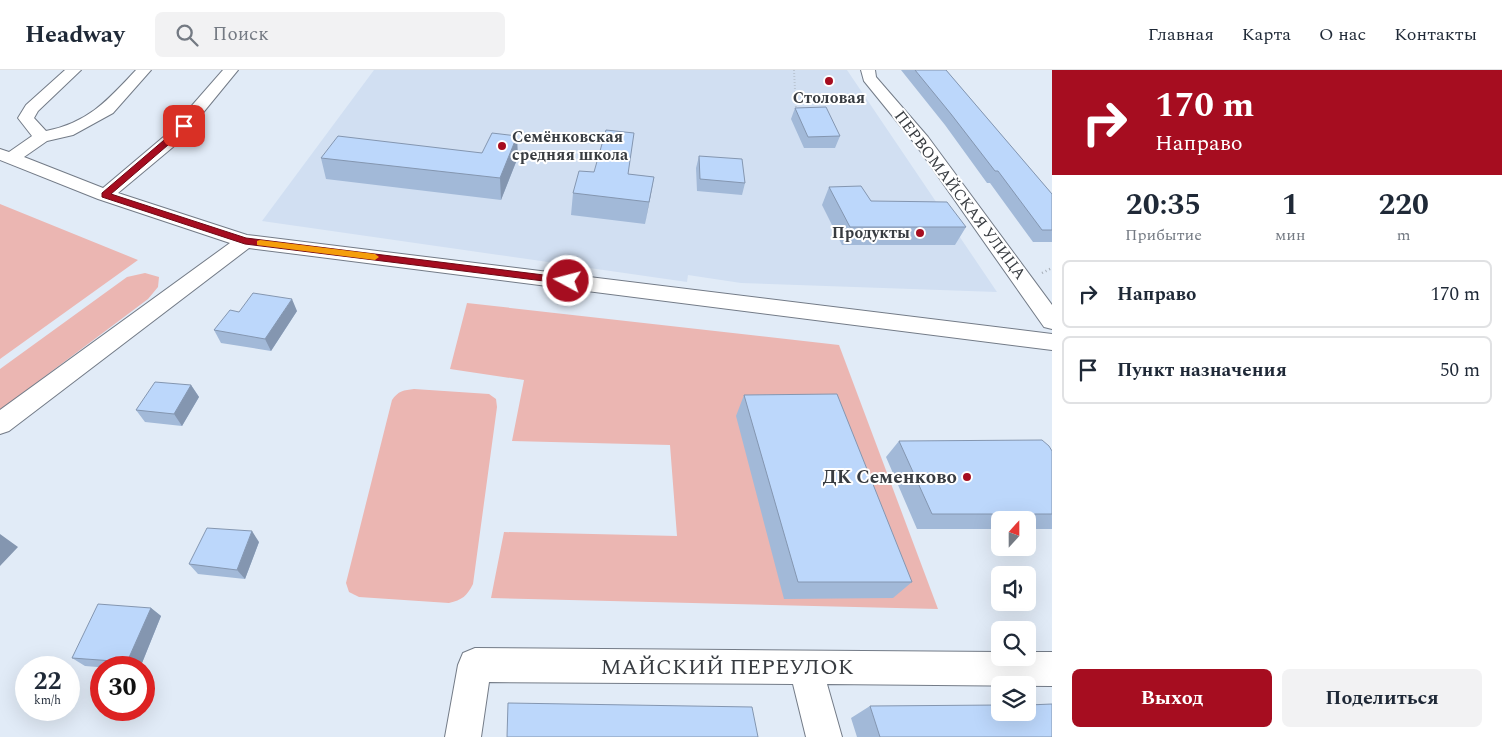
<!DOCTYPE html>
<html lang="ru">
<meta charset="utf-8">
<style>
:root{--surface:#fff;--page:#f2f2f3;--text:#1f2937;--muted:#747a83;--line:#e0e1e3;--accent:#a60d20}
body{margin:0;font-family:Spectral,serif;background:var(--page);color:var(--text);height:100vh;display:flex;flex-direction:column;font-size:19px;white-space:nowrap}
*{box-sizing:border-box;margin:0}
p{font-size:16px;color:var(--muted)}
.icon{flex:none;width:28px;height:28px;fill:none;stroke:currentColor;stroke-width:2;stroke-linecap:round;stroke-linejoin:round}
.map{position:relative;flex:1;overflow:hidden}
.details{display:flex;flex-direction:column;background:var(--surface);width:450px}
.details>*{flex:none}
.hud{background:#a60d20;color:#fff;overflow:hidden}
.needle{width:32px;rotate:21deg}
.buttons{position:absolute;left:991px;top:441px;display:grid;gap:10px}
.buttons a{display:grid;place-items:center;width:45px;height:45px;border-radius:8px;background:var(--surface);box-shadow:0 5px 20px #0002;font-size:25px}
.speed{position:absolute;left:15px;top:586px;display:flex;gap:10px;font-size:25px;font-weight:700;text-align:center}
.speed>*{display:grid;place-content:center;width:65px;height:65px;border-radius:50%;background:var(--surface);box-shadow:0 5px 20px #0002;line-height:1}
.speed small{font-size:12px;font-weight:400}
.speed .limit{border:8px solid #d22;background:#fff;color:#111}
.pin{position:absolute;display:grid;place-items:center;width:42px;height:42px;color:#fff;margin:-21px;border-radius:10px;box-shadow:0 2px 8px #0006}
.me{position:absolute;width:55px;margin:-28px;rotate:277deg;stroke-linejoin:round;filter:drop-shadow(0 0 4px #0008)}
.turn{display:flex;align-items:center;gap:18px;height:105px;padding:0 20px;font-size:22px}
.turn .icon{width:65px;height:65px;stroke-width:2.5}
.turn b{display:block;font-size:35px;line-height:42px}
.eta{display:flex;justify-content:space-evenly;align-items:center;height:85px;text-align:center}
.eta b{font-size:30px;font-weight:700;line-height:35px}
.cta{display:flex;gap:10px;margin-top:auto;padding:10px 20px}
.cta a{flex:1;height:58px;border-radius:8px;background:var(--accent);color:#fff;font-size:20px;font-weight:700;line-height:58px;text-align:center}
.cta a+a{background:var(--page);color:var(--text)}
ul{padding:0;list-style:none}
li{display:flex;align-items:center;gap:15px;height:68px;margin:0 10px 8px;padding:0 10px;border:2px solid var(--line);border-radius:8px}
li div{flex:1}
li b{display:block;font-size:19px}
li em{font-style:normal}
header{display:flex;align-items:center;gap:30px;box-sizing:border-box;height:70px;padding:0 25px;background:var(--surface);border-bottom:1px solid var(--line)}
header strong{font-size:24px}
nav{display:flex;gap:28px;margin-inline-start:auto;font-size:18px}
.search{width:350px;height:45px;background:var(--page);display:flex;align-items:center;gap:12px;box-sizing:border-box;padding:0 18px;border-radius:8px;color:var(--muted);font-size:19px}
main{display:flex;flex:1;min-height:0}
.map>svg:first-child{display:block}
</style>
<header>
<strong>Headway</strong>
<div class="search"><svg class="icon" aria-label="search" viewBox="0 0 24 24"><circle cx="10" cy="10" r="6"/><path d="M15 15l6 6"/></svg>Поиск</div>
<nav><a>Главная</a><a>Карта</a><a>О нас</a><a>Контакты</a></nav>
</header>
<main>
<div class="map">
<svg width="1052" height="667" viewBox="0 0 1052 667">
<rect width="100%" height="100%" fill="#e1ebf7"/>
<!-- built -->
<path fill="#d1dff2" d="M374,0h473l150,222 -256,-9 -53,-8 -1,7 -425,-61z"/>
<!-- green -->
<path fill="#ebb6b2" d="M0,134l138,56 -138,99z
M145,203l14,4 -1,10 -10,12 -148,111v-41l127,-92z
M467,233l372,42 99,264 -447,-11 13,-66 173,4 -7,-91 -158,-4 12,-61 -74,-11z
M414,319l75,5 7,5 1,8 -24,177c-6,12 -11,16 -24,19l-90,-6 -10,-5 -3,-9 46,-183c6,-9 12,-10 22,-11z"/>
<g fill="none" stroke-linecap="round" stroke-linejoin="round">
<defs>
<path id="minor" d="M65,0h16l-43,41 -4,7 12,13c42,-8 62,-31 90,-61h15l-38,43 -40,22 -26,6 -23,16 79,31 64,-54 56,-64h15l-59,72 -61,51 129,42 805,99v16l-803,-102 -240,183 -9,3v-24l230,-167 -132,-44 -98,-39v-11l9,3 23,-16 -14,-18 8,-13z
M861,0h14l1,7 52,60 124,168v24l-8,-2 -128,-182 -52,-64z
M475,578l525,4v6h28v-6h24v34l-225,-2 15,53h-36l-13,-53 -304,-2 -8,55h-36l13,-72 5,-12z"/>
</defs>
<!-- minor casing -->
<use href="#minor" stroke="#737b87" stroke-width="2"/>
<!-- path-far1 -->
<path stroke="#a5adb6" stroke-width="2" stroke-dasharray="0.5 2.5" stroke-linecap="butt" d="M794,0l2,39"/>
<!-- path -->
<path stroke="#a5adb6" stroke-width="2.5" stroke-dasharray="1 3" stroke-linecap="butt" d="M1042,203l10,-5"/>
<!-- minor -->
<use href="#minor" fill="#fff" fill-rule="evenodd"/>
</g>
<!-- wall -->
<path fill="#a2b9d8" d="M901,0h45l106,124v48h-19l-43,-59h-3l-42,-58z
M795,38l45,28 -5,12h-31l-13,-29z
M482,83l36,4 -17,43 -175,-21 -5,-21z
M699,86l46,27 -3,12 -45,-4 -1,-23z
M628,104l26,3 -9,47 -74,-9 2,-22z
M829,117l42,14 95,26 -11,18h-113l-20,-40z
M297,241l-26,40 -50,-8 -7,-13 25,-18z
M191,315l8,12 -17,29 -37,-4 -9,-12z
M744,325l168,187 -19,16 -109,1 -48,-183z
M899,371l153,10v78h-24v-9h-28v9h-83l-31,-72z
M259,472l-14,37 -47,-5 -9,-10z
M151,538l10,8 -21,52h-30l-25,-2 -13,-8z
M870,636l182,31h-195l-6,-19z"/>
<!-- shaded-wall -->
<path fill="#8496b0" d="M517,66l1,21 -17,43 -1,-22z
M654,107l-4,22 -5,25 4,-22z
M292,229l5,12 -26,40 -6,-12z
M191,315l8,12 -17,29 -8,-12z
M252,461l7,11 -14,37 -8,-9z
M0,464l18,13 -18,19z
M151,538l10,8 -21,52h-4l-9,-6z"/>
<!-- building -->
<path fill="#bcd7fb" stroke="#8496b0" d="M915,0h31l106,124v36h-10l-44,-59h-3l-44,-57z
M826,37l14,29 -32,1 -13,-29z
M606,60l28,3 -6,41 26,3 -5,25 -76,-9 6,-22 15,1z
M492,63l25,3 -17,42 -179,-20 17,-22 144,17z
M699,86l43,3 3,24 -45,-4z
M861,116l10,15 76,1 19,25h-116l-21,-40z
M253,223l39,6 -27,40 -51,-9 16,-20 9,2z
M155,312l36,3 -17,29 -38,-4z
M837,324l75,188h-114l-54,-187z
M1042,370l7,6 3,5v63h-120l-33,-73z
M207,458l45,3 -15,39 -48,-6z
M98,534l53,4 -24,54 -55,-4z
M508,633l244,4 6,30h-251z
M1052,634v33h-172l-10,-31 130,-1v7h28v-7z"/>
<!-- route -->
<path fill="#a60d20" stroke="#6c0815" d="M184,53l3,3 -12,13 -64,55 135,44 322,40 4,3 -4,3 -323,-40 -143,-47v-4z"/>
<!-- slow -->
<path fill="#f59e0b" d="M260,170l115,14 4,3 -4,3 -118,-15v-4z"/>
<!-- markers -->
<g fill="#a60d20" stroke="#fff" stroke-width="2">
<circle cx="829" cy="11" r="5"/>
<circle cx="502" cy="76" r="5"/>
<circle cx="920" cy="163" r="5"/>
<circle cx="967" cy="407" r="5"/>
</g>
<g text-anchor="middle" dominant-baseline="central" stroke-width="4" stroke-linejoin="round" paint-order="stroke">
<!-- far-poi labels -->
<g font-size="16" font-weight="bold" fill="#383c41" stroke="#fff">
<text x="829" y="28">Столовая</text>
<text x="512" y="67" text-anchor="start">Семёнковская<tspan x="512" dy="18">средняя школа</tspan></text>
<text x="910" y="163" text-anchor="end">Продукты</text>
</g>
<!-- far-street labels -->
<g font-size="16" fill="#383c41" stroke="#fff">
<text transform="translate(960 125) rotate(53)">ПЕРВОМАЙСКАЯ УЛИЦА</text>
</g>
<!-- poi labels -->
<g font-size="19" font-weight="bold" fill="#383c41" stroke="#fff" text-anchor="end">
<text x="957" y="407">ДК Семенково</text>
</g>
<!-- near-street labels -->
<g font-size="22" fill="#383c41" stroke="#fff">
<text x="727" y="597">МАЙСКИЙ ПЕРЕУЛОК</text>
</g>
</g>
</svg>
<div class="buttons">
<a><svg class="needle" viewBox="-14 -14 28 28"><path d="M0-13l5 13h-10z" fill="#e53935"/><path d="M0 13l5-13h-10z" fill="#747a83"/></svg></a>
<a><svg class="icon" aria-label="sound" viewBox="0 0 24 24"><path d="M4 9h4l5-4v14l-5-4H4zM17 9q2 3 0 6"/></svg></a>
<a><svg class="icon" aria-label="search" viewBox="0 0 24 24"><circle cx="10" cy="10" r="6"/><path d="M15 15l6 6"/></svg></a>
<a><svg class="icon" aria-label="layers" viewBox="0 0 24 24"><path d="M12 4l9 5-9 5-9-5zM3 14l9 5 9-5"/></svg></a>
</div>
<div class="speed"><div>22<small>km/h</small></div><div class="limit">30</div></div>
<div class="pin" style="left:184px;top:56px;background:#d93025"><svg class="icon" aria-label="arrive" viewBox="0 0 24 24"><path d="M6 21V4h12l-3 4 3 4H6"/></svg></div>
<svg class="me" style="left:568px;top:211px" viewBox="-20 -20 40 40"><circle r="17" fill="#a60d20" stroke="#fff" stroke-width="3"/><path d="M0-11L8 9 0 5-8 9z" fill="#fff"/></svg>
</div>
<section class="details">
<div class="hud">
<div class="turn"><svg class="icon" aria-label="right" viewBox="0 0 24 24"><path d="M7 20v-9h11M14 6l5 5-5 5"/></svg><div><b>170 m</b>Направо</div></div>
</div>
<div class="eta">
<div><b>20:35</b><p>Прибытие</p></div>
<div><b>1</b><p>мин</p></div>
<div><b>220</b><p>m</p></div>
</div>
<ul>
<li><svg class="icon" aria-label="right" viewBox="0 0 24 24"><path d="M7 20v-9h11M14 6l5 5-5 5"/></svg><div><b>Направо</b></div><em>170 m</em></li>
<li><svg class="icon" aria-label="arrive" viewBox="0 0 24 24"><path d="M6 21V4h12l-3 4 3 4H6"/></svg><div><b>Пункт назначения</b></div><em>50 m</em></li>
</ul>
<div class="cta"><a>Выход</a><a>Поделиться</a></div>
</section>
</main>
